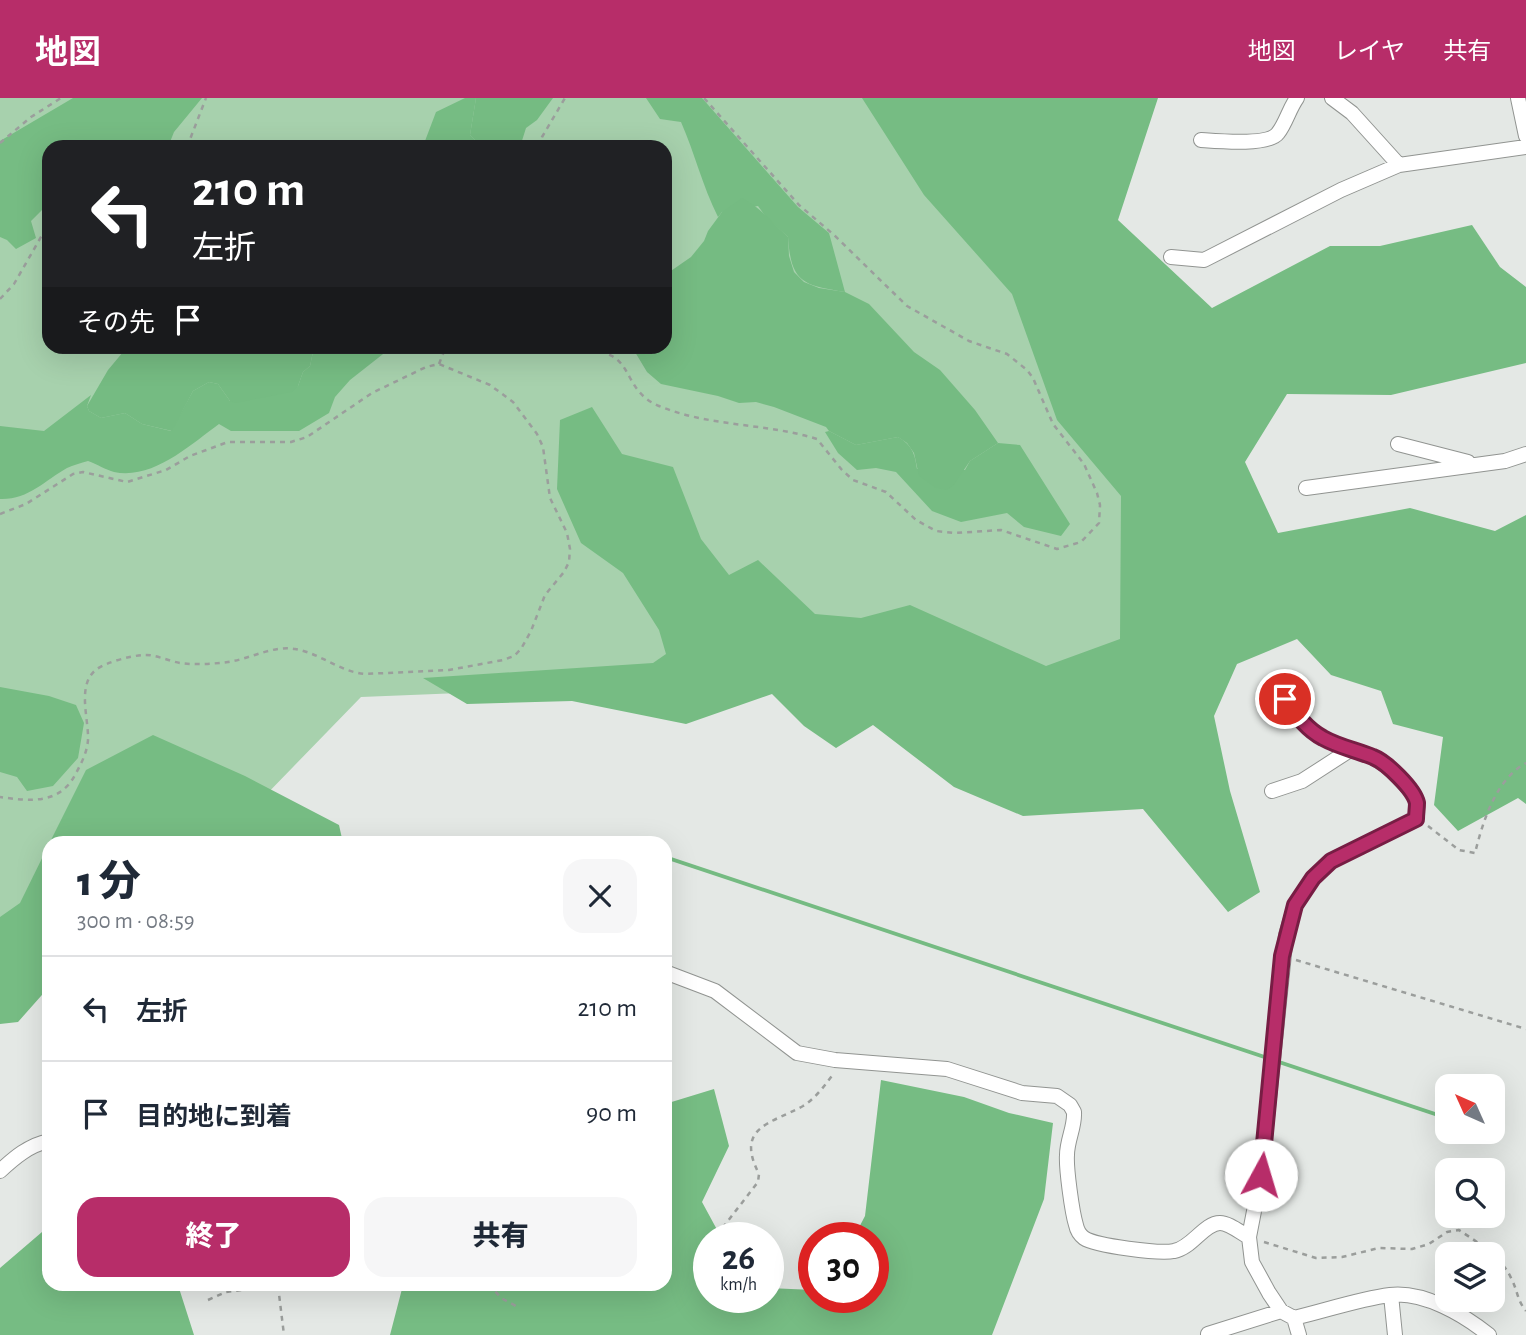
<!DOCTYPE html>
<html lang="ja">
<meta charset="utf-8">
<style>
:root{--surface:#fff;--page:#f6f6f7;--text:#1f2937;--muted:#747a83;--line:#e0e1e3;--accent:#b72d69}
body{margin:0;font-family:"Alegreya Sans","Noto Sans JP",sans-serif;background:var(--page);color:var(--text);height:100vh;display:flex;flex-direction:column;font-size:26px;white-space:nowrap}
*{box-sizing:border-box;margin:0}
p{font-size:23px;color:var(--muted)}
.icon{flex:none;width:38px;height:38px;fill:none;stroke:currentColor;stroke-width:2;stroke-linecap:round;stroke-linejoin:round}
.map{position:relative;flex:1;overflow:hidden}
.drawer{position:absolute;left:42px;top:738px;width:630px;height:455px;display:flex;flex-direction:column;background:var(--surface);border-radius:21px;box-shadow:0 7px 28px #0002}
.drawer>*{flex:none}
.banner{position:absolute;left:42px;top:42px;width:630px;height:214px;border-radius:21px;box-shadow:0 7px 28px #0002;background:#202124;color:#fff;overflow:hidden}
.needle{width:46px;rotate:315deg}
.fabs{position:absolute;left:1435px;top:976px;display:grid;gap:14px}
.fabs a{display:grid;place-items:center;width:70px;height:70px;border-radius:14px;background:var(--surface);box-shadow:0 7px 28px #0002;font-size:35px}
.speed{position:absolute;left:693px;top:1124px;display:flex;gap:14px;font-size:35px;font-weight:700;text-align:center}
.speed>*{display:grid;place-content:center;width:91px;height:91px;border-radius:50%;background:var(--surface);box-shadow:0 7px 28px #0002;line-height:1}
.speed small{font-size:18px;font-weight:400}
.speed .limit{border:10px solid #d22;background:#fff;color:#111}
.pin{position:absolute;display:grid;place-items:center;width:60px;height:60px;color:#fff;margin:-30px;border:4px solid #fff;border-radius:50%;box-shadow:0 2px 7px #0007}
.me{position:absolute;width:77px;margin:-38px;rotate:6deg;stroke-linejoin:round;filter:drop-shadow(0 0 5px #0008)}
.turn{display:flex;align-items:center;gap:24px;height:147px;padding:0 35px;font-size:32px}
.turn .icon{width:91px;height:91px;stroke-width:2.5}
.turn b{display:block;font-size:49px;line-height:60px}
.then{display:flex;align-items:center;height:66px;padding:0 35px;background:#0003;gap:14px;font-size:26px}
.round{display:grid;place-items:center;flex:none;width:74px;height:74px;border-radius:21px;background:var(--page)}
.headline{display:flex;align-items:center;justify-content:space-between;height:119px;padding:0 35px}
h1{font-size:42px;font-weight:800;line-height:52px}
.primary-button{display:flex;gap:14px;margin-top:auto;padding:14px 35px}
.primary-button a{flex:1;height:80px;border-radius:21px;background:var(--accent);color:#fff;font-size:28px;font-weight:800;line-height:80px;text-align:center}
.primary-button a+a{background:var(--page);color:var(--text)}
ul{padding:0;list-style:none}
li{display:flex;align-items:center;gap:21px;height:105px;padding:0 35px;border-top:2px solid var(--line)}
li div{flex:1}
li b{display:block;font-size:26px}
li em{font-style:normal}
header{display:flex;align-items:center;gap:42px;box-sizing:border-box;height:98px;padding:0 35px;background:var(--accent);color:#fff}
header strong{font-size:33px}
nav{display:flex;gap:38px;margin-inline-start:auto;font-size:24px}
.map>svg:first-child{display:block}
</style>
<header>
<strong>地図</strong>
<nav><a>地図</a><a>レイヤ</a><a>共有</a></nav>
</header>
<div class="map">
<svg width="1526" height="1237" viewBox="0 0 1526 1237">
<rect width="100%" height="100%" fill="#e4e8e5"/>
<!-- green -->
<path fill="#a7d1ad" fill-rule="evenodd" d="M0,0h1009l129,389 -3,170 -77,25 -401,3 -296,12 -101,104 -78,42 -133,1v71l-49,26zM49,49h616v199h-616z"/>
<!-- forest -->
<path fill="#76bc83" d="M73,0h129l-28,34 -6,15h-119v61l-7,2 -11,11 5,17 -20,11 -9,-9 -7,-3v-96z
M465,0h11l-6,37 12,12h-66l9,-6 11,-29z
M646,0h56l96,109 31,26 16,59c-42,-7 -54,-9 -57,-55l-22,-20 -8,-11 -36,6 -4,5c-16,-32 -23,-63 -37,-95l-21,-3z
M862,0h296l-40,122 94,88 118,-62h50l92,-21 28,42 26,20v76l-135,32 -104,-1 -42,68 33,71 132,-25 85,23 31,-16v289l-8,-6 -60,33 -24,-26 9,-68 -50,-13 -12,-33 -50,-16 -34,-36 -60,25 -23,52 16,75 30,101 -32,20 -85,-103 -120,7 -69,-29 -81,-62 -37,23 -32,-22 -32,-32 -86,30 -114,-23 -105,3 -44,-26 230,-15 13,-9 -7,-24 -36,-57 -42,-30 -24,-54 3,-69 32,-13 30,47 51,13 28,72 28,36 29,-15 57,54 46,4 49,-13 136,61 74,-27 1,-143 -64,-76 -45,-126 -88,-99z
M314,249h78l-42,33 -15,17 -6,16 -30,18h-68l-12,-7c-29,21 -66,56 -105,48 -8,-2 -17,-8 -26,-11 -7,2 -15,4 -21,7 -23,13 -39,32 -67,31v-73l44,5 47,-36 -4,11 2,5 12,7 24,-5 17,11 29,7 22,-40 16,-9 9,2 12,17 68,-15 5,-14 7,-6z
M829,333l27,14 42,-8c14,8 17,17 19,32l48,1 5,-9 28,-18 22,2 50,79 -9,12 -37,-9 -17,-14 -46,9 -29,-11 -36,-39 -20,-4 -19,2 -19,-17 -13,-21z
M0,589l49,9 27,9 8,18 -6,35 -25,28 -26,5 -10,-14 -17,-5z
M153,637l92,41 94,49 4,18 -294,1 37,-74z
M49,746v143l-31,35 -18,2v-107l20,-14z
M881,982l83,17 45,16 44,10 -9,76 -52,136h-602l13,-50 262,-1v-180l49,-15 15,57 -27,56 19,35h-12v60h59v-9l46,2v7h59v-60h-19l11,-21z
M49,1128v58l129,1 16,50h-194v-67z"/>
<!-- water -->
<path fill="#75bb82" d="M476,0h77l-16,22 -11,8 -6,19h-38l-12,-12z
M742,100c18,9 31,25 46,39l1,19 5,16 10,10 15,6 26,4 24,12 45,48 26,18 35,40 23,33 -28,18 -17,25 -7,4 -10,-2 -17,-12 -5,-23 -7,-10 -9,-6 -42,8 -27,-14 -3,-4 -52,-20 -18,-5 -17,1 -21,-7 -57,-12 -14,-12 -15,-25 33,-1v-71l26,-18 13,-16 4,-10 14,-19z
M128,248h186v1l-4,19 -7,6 -5,14 -6,6 -57,11 -5,-2 -12,-17 -9,-2 -16,9 -21,40 -30,-7 -17,-11 -24,5 -12,-7 -2,-5 21,-36z
M665,757l782,261v4l-782,-261z"/>
<g fill="none" stroke-linecap="round" stroke-linejoin="round">
<defs>
<path id="minor" d="M1332,0l20,15 47,52
M1518,0l8,38
M1201,42c15,1 68,6 77,-7 8,-10 11,-24 19,-35
M1171,159l33,3 137,-70 58,-25 127,-18
M1398,346l70,18
M1306,390l199,-27 21,-7
M1285,601l19,25 16,12 20,11 29,8 19,12 25,26 4,10 -1,16 -85,42 -18,17 -18,27 -9,30 -25,240 -12,62 3,25 17,31 12,18 13,7 5,17
M1272,693l30,-10 48,-31
M665,874l50,19 82,62 38,7 112,9 75,24 35,3 13,9 4,7c1,15 -7,28 -7,43 -1,13 5,57 9,70 1,5 4,10 8,13 12,8 76,16 90,13 18,-3 30,-28 46,-28 9,0 21,10 29,14
M0,1073c14,-13 29,-26 49,-30
M1391,1197l4,40
M1294,1220c30,-7 65,-19 96,-23 34,-4 74,20 99,40
M1208,1236l73,-23"/>
</defs>
<!-- minor casing -->
<use href="#minor" stroke="#919491" stroke-width="16"/>
<!-- path -->
<path stroke="#9b9e9c" stroke-width="2.5" stroke-dasharray="5 5" stroke-linecap="butt" d="M0,45l31,-26 30,-19
M187,49l19,-49
M539,49l3,-10 23,-39
M0,201l14,-15 35,-61
M570,248c13,3 31,4 42,10 20,11 16,37 47,50 51,21 107,17 158,33l25,31 11,10 33,12 30,28 20,11 19,2 46,-3 56,19 24,-7 18,-19 1,-18 -3,-12 -13,-29 -31,-40 -20,-46 -6,-8 -20,-16 -38,-13 -62,-35 -73,-71 -35,-30 -95,-107
M439,266l7,-18
M0,416l26,-10 47,-30 10,-2 44,10 39,-12 24,-14 38,-14h63l16,-5 65,-44 54,-26 13,-3 51,21 23,17 24,32 6,13 7,51 17,35 3,16 -1,13 -5,10 -19,23 -14,36 -10,18 -7,7 -11,4 -54,10 -84,4c-25,-2 -45,-21 -70,-25 -22,-4 -45,10 -67,13 -16,2 -33,3 -48,1 -12,-2 -25,-9 -37,-8 -13,1 -36,7 -46,14 -21,15 -8,50 -9,71 -1,13 -7,24 -13,35 -16,30 -46,26 -75,22
M1428,728l31,24 16,3c8,-32 21,-74 51,-90
M1296,862l230,69
M719,1139l5,-11 34,-44 1,-8c-24,-47 11,-50 44,-68 13,-8 22,-21 31,-33
M1264,1144l52,16 26,-1 37,-9 33,1 17,-5 18,-12 12,-2c21,14 43,27 53,50 6,12 5,20 14,31
M489,1186l12,14 15,8
M278,1188l6,49
M208,1202l18,-8 65,-8"/>
<!-- minor -->
<use href="#minor" stroke="#fff" stroke-width="14"/>
</g>
<g fill="none" stroke-linecap="round" stroke-linejoin="round">
<defs>
<path id="route" d="M1261,1077l21,-219 13,-51 18,-27 18,-17 85,-42c0,-5 1,-11 1,-16 -3,-14 -31,-41 -44,-46 -17,-7 -34,-10 -50,-19 -17,-9 -27,-24 -38,-39"/>
</defs>
<!-- route casing -->
<use href="#route" stroke="#771d44" stroke-width="18"/>
<!-- route -->
<use href="#route" stroke="#b72d69" stroke-width="12"/>
</g>
</svg>
<div class="fabs">
<a><svg class="needle" viewBox="-14 -14 28 28"><path d="M0-13l5 13h-10z" fill="#e53935"/><path d="M0 13l5-13h-10z" fill="#747a83"/></svg></a>
<a><svg class="icon" aria-label="search" viewBox="0 0 24 24"><circle cx="10" cy="10" r="6"/><path d="M15 15l6 6"/></svg></a>
<a><svg class="icon" aria-label="layers" viewBox="0 0 24 24"><path d="M12 4l9 5-9 5-9-5zM3 14l9 5 9-5"/></svg></a>
</div>
<div class="speed"><div>26<small>km/h</small></div><div class="limit">30</div></div>
<div class="pin" style="left:1285px;top:601px;background:#d93025"><svg class="icon" aria-label="arrive" viewBox="0 0 24 24"><path d="M6 21V4h12l-3 4 3 4H6"/></svg></div>
<svg class="me" style="left:1261px;top:1077px" viewBox="-20 -20 40 40"><circle r="19" fill="#fff"/><path d="M0-13L10 11 0 6-10 11z" fill="#b72d69"/></svg>
<div class="banner">
<div class="turn"><svg class="icon" aria-label="left" viewBox="0 0 24 24"><path d="M17 20v-9H6M10 6l-5 5 5 5"/></svg><div><b>210 m</b>左折</div></div>
<div class="then">その先<svg class="icon" aria-label="arrive" viewBox="0 0 24 24"><path d="M6 21V4h12l-3 4 3 4H6"/></svg></div>
</div>
<section class="drawer">
<div class="headline"><div><h1>1 分</h1><p>300 m · 08:59</p></div><a class="round"><svg class="icon" aria-label="close" viewBox="0 0 24 24"><path d="M6 6l12 12M18 6L6 18"/></svg></a></div>
<ul>
<li><svg class="icon" aria-label="left" viewBox="0 0 24 24"><path d="M17 20v-9H6M10 6l-5 5 5 5"/></svg><div><b>左折</b></div><em>210 m</em></li>
<li><svg class="icon" aria-label="arrive" viewBox="0 0 24 24"><path d="M6 21V4h12l-3 4 3 4H6"/></svg><div><b>目的地に到着</b></div><em>90 m</em></li>
</ul>
<div class="primary-button"><a>終了</a><a>共有</a></div>
</section>
</div>
